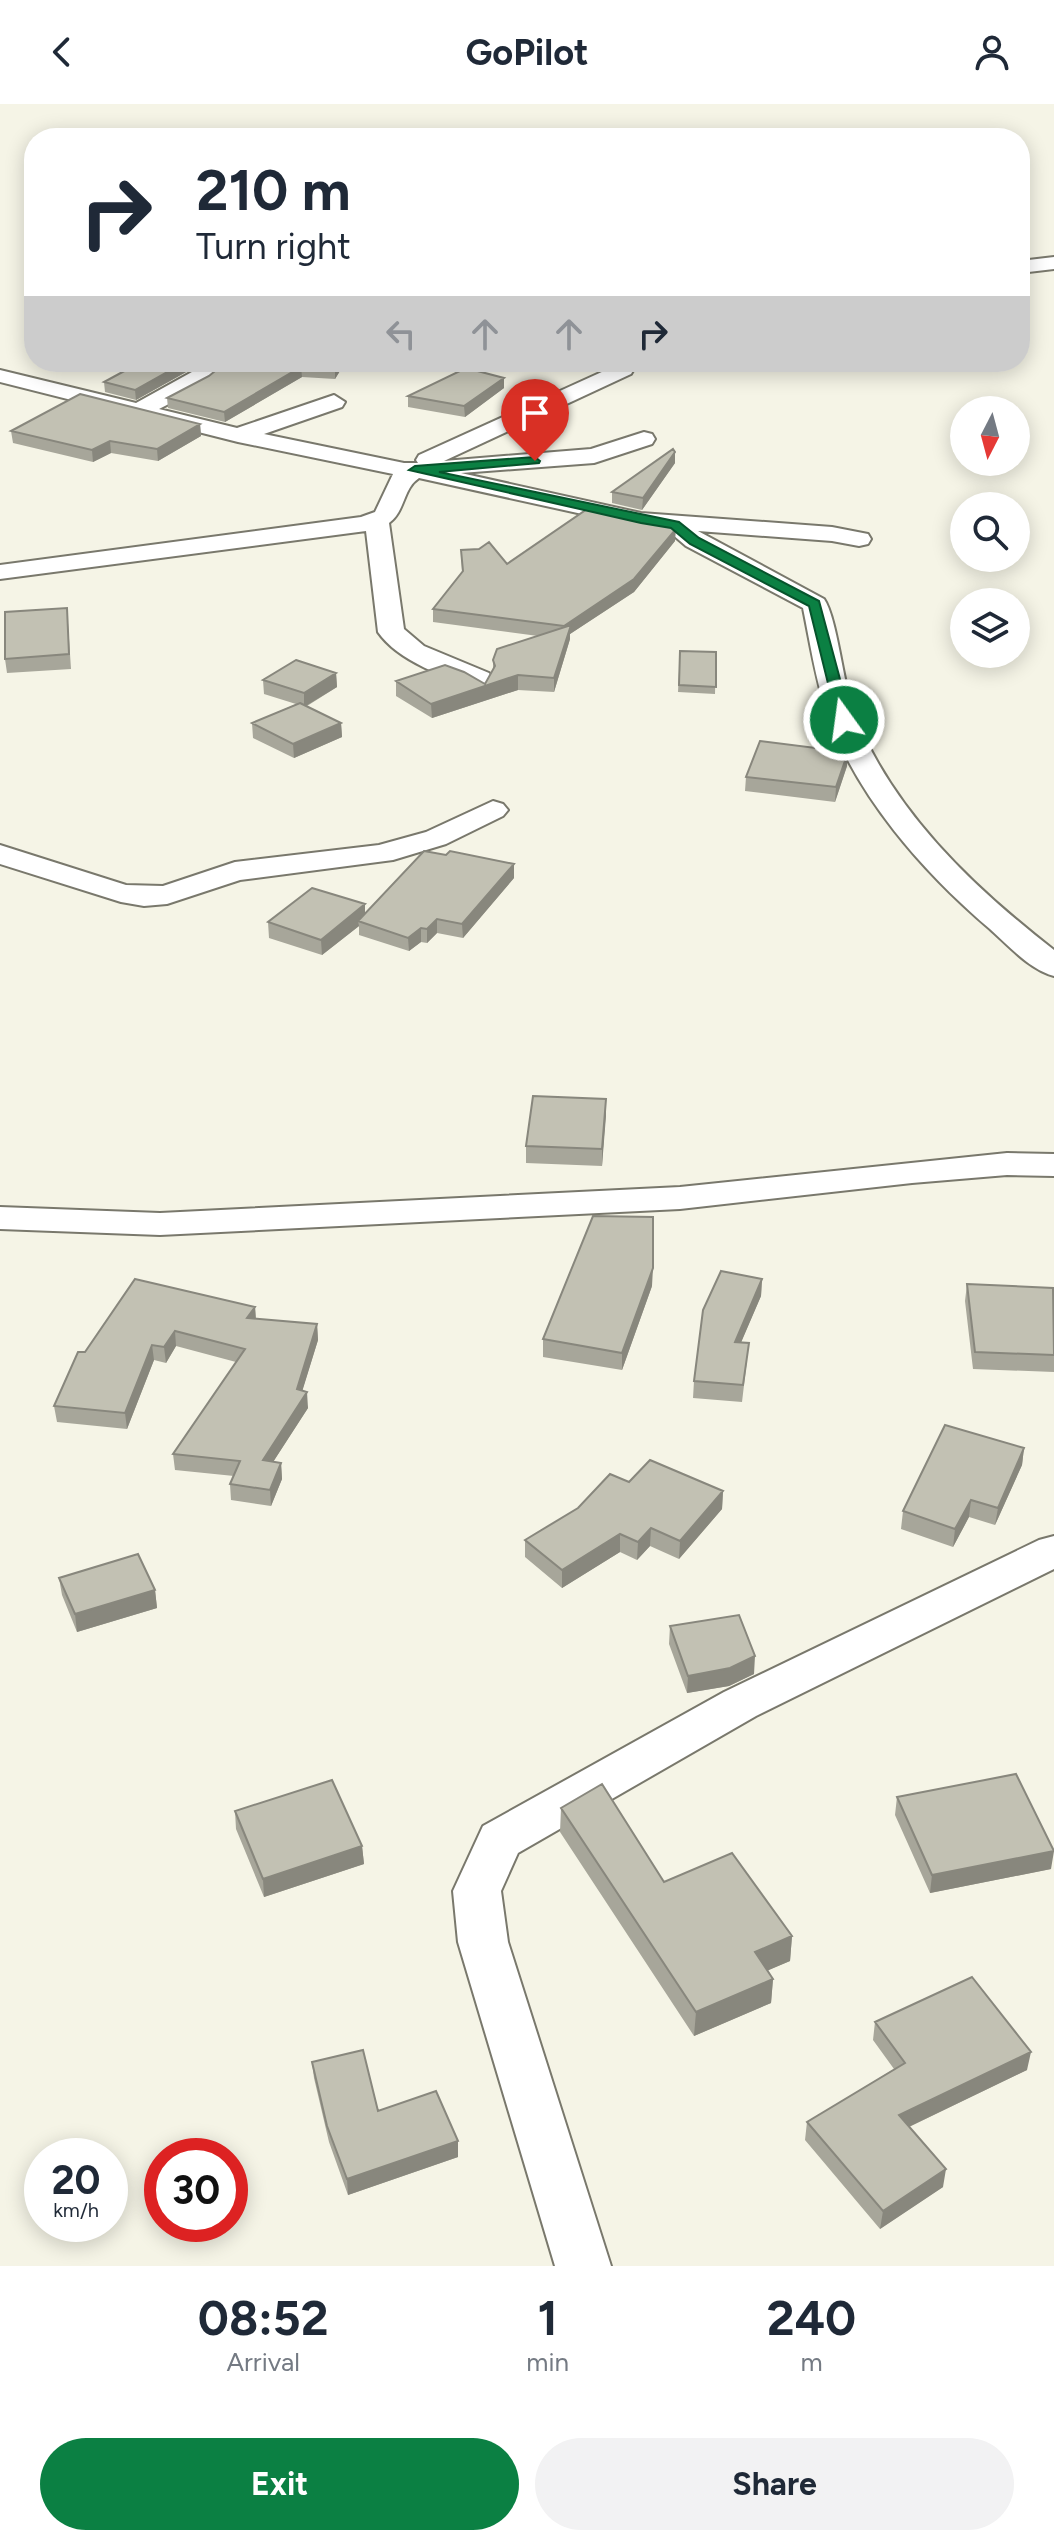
<!DOCTYPE html>
<style>
:root{--surface:#fff;--page:#f2f2f3;--text:#1f2937;--muted:#747a83;--accent:#0b8043}
body{margin:0;font-family:Figtree,sans-serif;background:var(--page);color:var(--text);height:100vh;display:flex;flex-direction:column;font-size:30px;white-space:nowrap}
*{box-sizing:border-box;margin:0}
p{font-size:26px;color:var(--muted)}
.icon{flex:none;width:44px;height:44px;fill:none;stroke:currentColor;stroke-width:2;stroke-linecap:round;stroke-linejoin:round}
.map{position:relative;height:2162px;overflow:hidden}
.side{display:flex;flex-direction:column;background:var(--surface);flex:1}
.side>*{flex:none}
.hud{position:absolute;left:24px;top:24px;width:1006px;height:244px;border-radius:32px;box-shadow:0 4px 20px #0003;background:#fff;color:var(--text);overflow:hidden}
.needle{width:52px;rotate:186deg}
.buttons{position:absolute;left:950px;top:292px;display:grid;gap:16px}
.buttons a{display:grid;place-items:center;width:80px;height:80px;border-radius:50%;background:var(--surface);box-shadow:0 4px 20px #0003;font-size:40px}
.speed{position:absolute;left:24px;top:2034px;display:flex;gap:16px;font-size:40px;font-weight:700;text-align:center}
.speed>*{display:grid;place-content:center;width:104px;height:104px;border-radius:50%;background:var(--surface);box-shadow:0 4px 20px #0003;line-height:1}
.speed small{font-size:20px;font-weight:400}
.speed .limit{border:12px solid #d22;background:#fff;color:#111}
.pin{position:absolute;display:grid;place-items:center;width:68px;height:68px;color:#fff;margin:-82px -34px;border-radius:50% 50% 50% 0;rotate:-45deg;box-shadow:0 0 8px #0007}
.pin .icon{rotate:45deg}
.me{position:absolute;width:88px;margin:-44px;rotate:346deg;stroke-linejoin:round;filter:drop-shadow(0 0 6px #0008)}
.turn{display:flex;align-items:center;gap:28px;height:168px;padding:0 40px;font-size:36px}
.turn .icon{width:104px;height:104px;stroke-width:2.5}
.turn b{display:block;font-size:56px;line-height:68px}
.lanes{display:flex;align-items:center;height:76px;padding:0 40px;background:#0003;justify-content:center;gap:40px;direction:ltr}
.lanes .off{opacity:.35}
.eta{display:flex;justify-content:space-evenly;align-items:center;height:136px;text-align:center}
.eta b{font-size:48px;font-weight:700;line-height:56px}
.cta{display:flex;gap:16px;margin-top:auto;padding:16px 40px}
.cta a{flex:1;height:92px;border-radius:48px;background:var(--accent);color:#fff;font-size:32px;font-weight:700;line-height:92px;text-align:center}
.cta a+a{background:var(--page);color:var(--text)}
header{display:flex;justify-content:space-between;align-items:center;height:104px;padding:0 40px;background:var(--surface);font-size:36px;font-weight:700}
.map>svg:first-child{display:block}
</style>
<header><svg class="icon" aria-label="back" viewBox="0 0 24 24"><path d="M15 5l-7 7 7 7"/></svg>GoPilot<svg class="icon" aria-label="person" viewBox="0 0 24 24"><circle cx="12" cy="8" r="4"/><path d="M4 21q1-7 8-7t8 7"/></svg></header>
<div class="map">
<svg width="1054" height="2162" viewBox="0 0 1054 2162">
<rect width="100%" height="100%" fill="#f5f4e6"/>
<g fill="none" stroke-linecap="round" stroke-linejoin="round">
<defs>
<path id="street" d="M1054,153v12l-34,4v-12z
M210,258h24l-26,22 -49,25 78,19 97,-33 11,7 -3,5 -78,27 140,29h14l-2,-3 3,-5 196,-89 3,-4h20l-7,12 -187,87 147,-12 53,-17 8,2 3,5 -3,5 -58,19 -133,10 180,40 191,14 36,7 3,5 -3,5 -9,2 -27,-5 -134,-10 126,68c13,19 19,84 29,111 37,99 120,177 201,240v26c-24,-6 -45,-30 -64,-47 -67,-57 -135,-134 -164,-219 -11,-33 -16,-68 -23,-102l-117,-62 -20,-17 -25,-2 -222,-49c-16,10 -14,34 -30,45l15,106 20,17 65,27 4,6 -4,6 -9,2c-33,-8 -82,-26 -102,-55l-12,-101 -366,48v-14l361,-48 14,-5 18,-38 -155,-32 -238,-60v-12l136,33z
M493,697l10,3 5,6 -5,6 -57,28 -53,16 -153,20 -73,24 -23,2 -23,-4 -121,-38v-19l126,40 37,1 72,-24 144,-17 47,-13z
M1007,1049l47,1v22l-47,-1 -95,8 -232,26 -520,26 -160,-6v-22l160,6 520,-26z
M1054,1432v33l-298,147 -238,137 -17,38 7,51 103,324h-56l-97,-324 -5,-51 30,-65 241,-134 315,-152z"/>
</defs>
<!-- street casing -->
<use href="#street" stroke="#79786c" stroke-width="4"/>
<!-- street -->
<use href="#street" fill="#fff" fill-rule="evenodd"/>
</g>
<!-- wall -->
<path fill="#a7a69a" d="M34,212v19h-7l-1,-10z
M116,258h88l-68,38 -31,-8 -1,-10 22,-12 -10,-1z
M226,258h191l-2,7 -72,-3 -8,13 -33,-2 -77,45 -57,-14 -1,-10 42,-22z
M504,274v10l-39,29 -57,-10v-11z
M200,320l1,12 -43,25 -47,-8 -18,9 -80,-19 -2,-12z
M675,348v11l-33,47 -30,-7v-11z
M675,437l-41,51 -64,42v5l-16,53 -36,-2 -86,28 -36,-22v-15l89,3 8,-14v-10l45,-24 -105,-14v-13l29,-37 -1,-22 46,14z
M67,504l4,61 -64,4 -2,-14z
M680,547l36,1 -1,42 -37,-2z
M336,569l1,14 -30,19 34,17 1,14 -48,21 -41,-20 -1,-15 44,-19 -32,-10 -1,-14z
M847,662l-12,36 -90,-11 1,-14z
M514,774l-51,60 -26,-5 -10,10 -6,-1 -12,9 -50,-16v-9l-37,29 -53,-17 -1,-16 97,-8z
M606,995l-4,67 -76,-3v-17z
M762,1175l-1,17 -20,46 6,18 -5,42 -49,-4 1,-17z
M967,1180l87,8v80l-81,-3 -8,-68z
M652,1182l-30,84 -79,-13v-18z
M255,1203l1,12 61,5 1,16 -16,51 6,17 -35,54 8,1 1,16 -11,27 -40,-6 -1,-16 4,-8 -59,-6 -2,-16 63,-92 -60,-16 -10,17 -12,-3 -27,69 -70,-7 -3,-16 31,-54z
M1024,1344l-2,17 -27,60 -26,-8 -16,30 -52,-18 2,-18z
M629,1378l94,9 -1,18 -43,50 -29,-13 -13,14 -17,-8 -58,36 -37,-31v-17z
M59,1474l96,12 2,18 -80,24 -15,-37z
M670,1522l84,48 -25,12 -42,7 -18,-49z
M897,1693l154,72 -121,24 -35,-78z
M561,1704l103,74 128,54 -2,25 -22,9 5,9 -2,24 -77,33 -134,-204z
M235,1707l127,35 2,18 -100,33 -28,-68z
M875,1918l152,48 -118,57 34,60 -63,42 -75,-89 2,-18 87,-53 -21,-29z
M312,1958l66,49 80,46 -110,38 -19,-53 -15,-64z"/>
<!-- shaded-wall -->
<path fill="#88877d" d="M185,258h19l-68,38 -1,-10z
M339,258h4v4l-8,13v-10z
M301,263l1,10 -77,45 -1,-10z
M504,274v10l-39,29 -1,-11z
M200,320l1,12 -43,25 -1,-12z
M110,337l1,12 -18,9 -1,-12z
M675,348v11l-33,47 1,-12z
M676,425l-1,12 -41,51 -64,42v5l-16,53v-14l10,-39v-13z
M336,569l1,14 -33,20v-14z
M518,571v15l-86,28 -1,-14z
M341,619l1,14 -48,21 -1,-14z
M848,648l-1,14 -12,36 1,-15z
M514,760v14l-51,60 -1,-14z
M365,800v16l-7,1 1,5 -37,29 -1,-15z
M437,815v14l-10,10v-14z
M421,824v14l-12,9 -1,-13z
M606,995v17l-4,50v-17z
M653,1164l-1,18 -30,84v-17z
M762,1175l-1,17 -27,63 1,-17z
M255,1203l1,16 -9,-5z
M317,1220l1,16 -20,65 -1,-16z
M175,1227l1,15 -10,17 -2,-16z
M152,1241l2,15 -27,69 -2,-16z
M307,1288l1,16 -44,68 -1,-16z
M1024,1344l-2,17 -27,60 3,-17z
M281,1359l1,16 -11,27 -1,-16z
M723,1387l-1,18 -43,50 1,-18z
M971,1396l-2,17 -16,30 2,-18z
M651,1424l-1,18 -13,14 1,-18z
M620,1430v18l-58,36v-18z
M155,1486l2,18 -80,24 -2,-18z
M755,1552l-1,18 -25,12 -42,7 1,-17z
M362,1742l2,18 -100,33 -1,-18z
M1054,1747l-3,18 -121,24 2,-18z
M792,1832l-2,25 -37,16 2,-25z
M773,1875l-2,24 -77,33 2,-24z
M1031,1948l-4,18 -131,63 3,-18z
M458,2037v16l-110,38 -1,-16z
M946,2065l-3,18 -63,42 3,-18z"/>
<!-- building -->
<path fill="#c2c1b3" stroke="#88877d" stroke-width="2" d="M34,212v9h-8z
M139,258h46l-50,28 -31,-8 37,-20z
M226,258h113l-4,7 -34,-2 -77,45 -57,-14 42,-22z
M466,264l38,10 -40,28 -56,-10z
M80,290l120,30 -43,25 -47,-8 -18,9 -81,-19z
M673,345l2,3 -32,46 -31,-6z
M590,403l80,17 6,5 -42,50 -70,47 -131,-17 30,-38 -2,-21 18,-1 10,-7 18,22z
M67,504l2,46 -64,5v-47z
M571,521l-17,53 -36,-3 -87,29 -35,-23 49,-16 19,7 21,12 10,-18 -2,-6 4,-11z
M680,547l36,1v35l-37,-2z
M296,556l40,13 -32,20 -41,-13z
M300,599l41,20 -48,21 -41,-21z
M760,637l88,11 -12,35 -90,-10z
M424,747l22,4 4,-4 64,13 -52,60 -25,-5 -10,10 -6,-1 -13,10 -50,-17z
M312,784l53,16 -44,36 -53,-18z
M533,992l73,3 -4,50 -76,-3z
M593,1112l60,1v51l-31,85 -79,-14z
M721,1167l41,8 -27,63 14,1 -6,42 -49,-4 9,-71z
M135,1175l120,28 -8,11 70,6 -20,65 10,3 -44,68 18,3 -11,27 -40,-6 10,-23 -67,-7 72,-105 -70,-18 -11,16 -12,-2 -27,68 -71,-7 24,-54h7z
M967,1180l86,4 1,67 -79,-3z
M945,1321l79,23 -26,60 -27,-8 -16,29 -52,-18z
M650,1356l73,31 -43,50 -29,-13 -13,14 -18,-8 -58,36 -37,-30 53,-32 32,-34 19,8z
M138,1450l17,36 -80,24 -16,-36z
M739,1511l16,41 -25,12 -42,8 -18,-50z
M1016,1670l38,77 -122,24 -35,-78z
M332,1676l30,66 -99,33 -28,-68z
M602,1680l62,98 68,-29 60,83 -37,16 18,27 -77,33 -135,-204z
M972,1873l59,75 -132,63 47,54 -63,42 -76,-89 98,-59 -30,-41z
M363,1946l15,61 58,-20 22,50 -111,38 -20,-53 -15,-64z"/>
<!-- route -->
<path fill="#0b8043" stroke="#07532c" stroke-width="2" d="M535,353l5,4 -1,2 -100,9 240,50 20,16 120,63 32,119 -2,3 -12,-3 -28,-114 -119,-62 -19,-16 -30,-5 -232,-53 6,-4z"/>
</svg>
<div class="buttons">
<a><svg class="needle" viewBox="-14 -14 28 28"><path d="M0-13l5 13h-10z" fill="#e53935"/><path d="M0 13l5-13h-10z" fill="#747a83"/></svg></a>
<a><svg class="icon" aria-label="search" viewBox="0 0 24 24"><circle cx="10" cy="10" r="6"/><path d="M15 15l6 6"/></svg></a>
<a><svg class="icon" aria-label="layers" viewBox="0 0 24 24"><path d="M12 4l9 5-9 5-9-5zM3 14l9 5 9-5"/></svg></a>
</div>
<div class="speed"><div>20<small>km/h</small></div><div class="limit">30</div></div>
<div class="pin" style="left:535px;top:357px;background:#d93025"><svg class="icon" aria-label="arrive" viewBox="0 0 24 24"><path d="M6 21V4h12l-3 4 3 4H6"/></svg></div>
<svg class="me" style="left:844px;top:616px" viewBox="-20 -20 40 40"><circle r="17" fill="#0b8043" stroke="#fff" stroke-width="3"/><path d="M0-11L8 9 0 5-8 9z" fill="#fff"/></svg>
<div class="hud">
<div class="turn"><svg class="icon" aria-label="right" viewBox="0 0 24 24"><path d="M7 20v-9h11M14 6l5 5-5 5"/></svg><div><b>210 m</b>Turn right</div></div>
<div class="lanes"><svg class="icon off" aria-label="left" viewBox="0 0 24 24"><path d="M17 20v-9H6M10 6l-5 5 5 5"/></svg><svg class="icon off" aria-label="ahead" viewBox="0 0 24 24"><path d="M12 20V5M6 11l6-6 6 6"/></svg><svg class="icon off" aria-label="ahead" viewBox="0 0 24 24"><path d="M12 20V5M6 11l6-6 6 6"/></svg><svg class="icon" aria-label="right" viewBox="0 0 24 24"><path d="M7 20v-9h11M14 6l5 5-5 5"/></svg></div>
</div>
</div>
<section class="side">
<div class="eta">
<div><b>08:52</b><p>Arrival</p></div>
<div><b>1</b><p>min</p></div>
<div><b>240</b><p>m</p></div>
</div>
<div class="cta"><a>Exit</a><a>Share</a></div>
</section>
